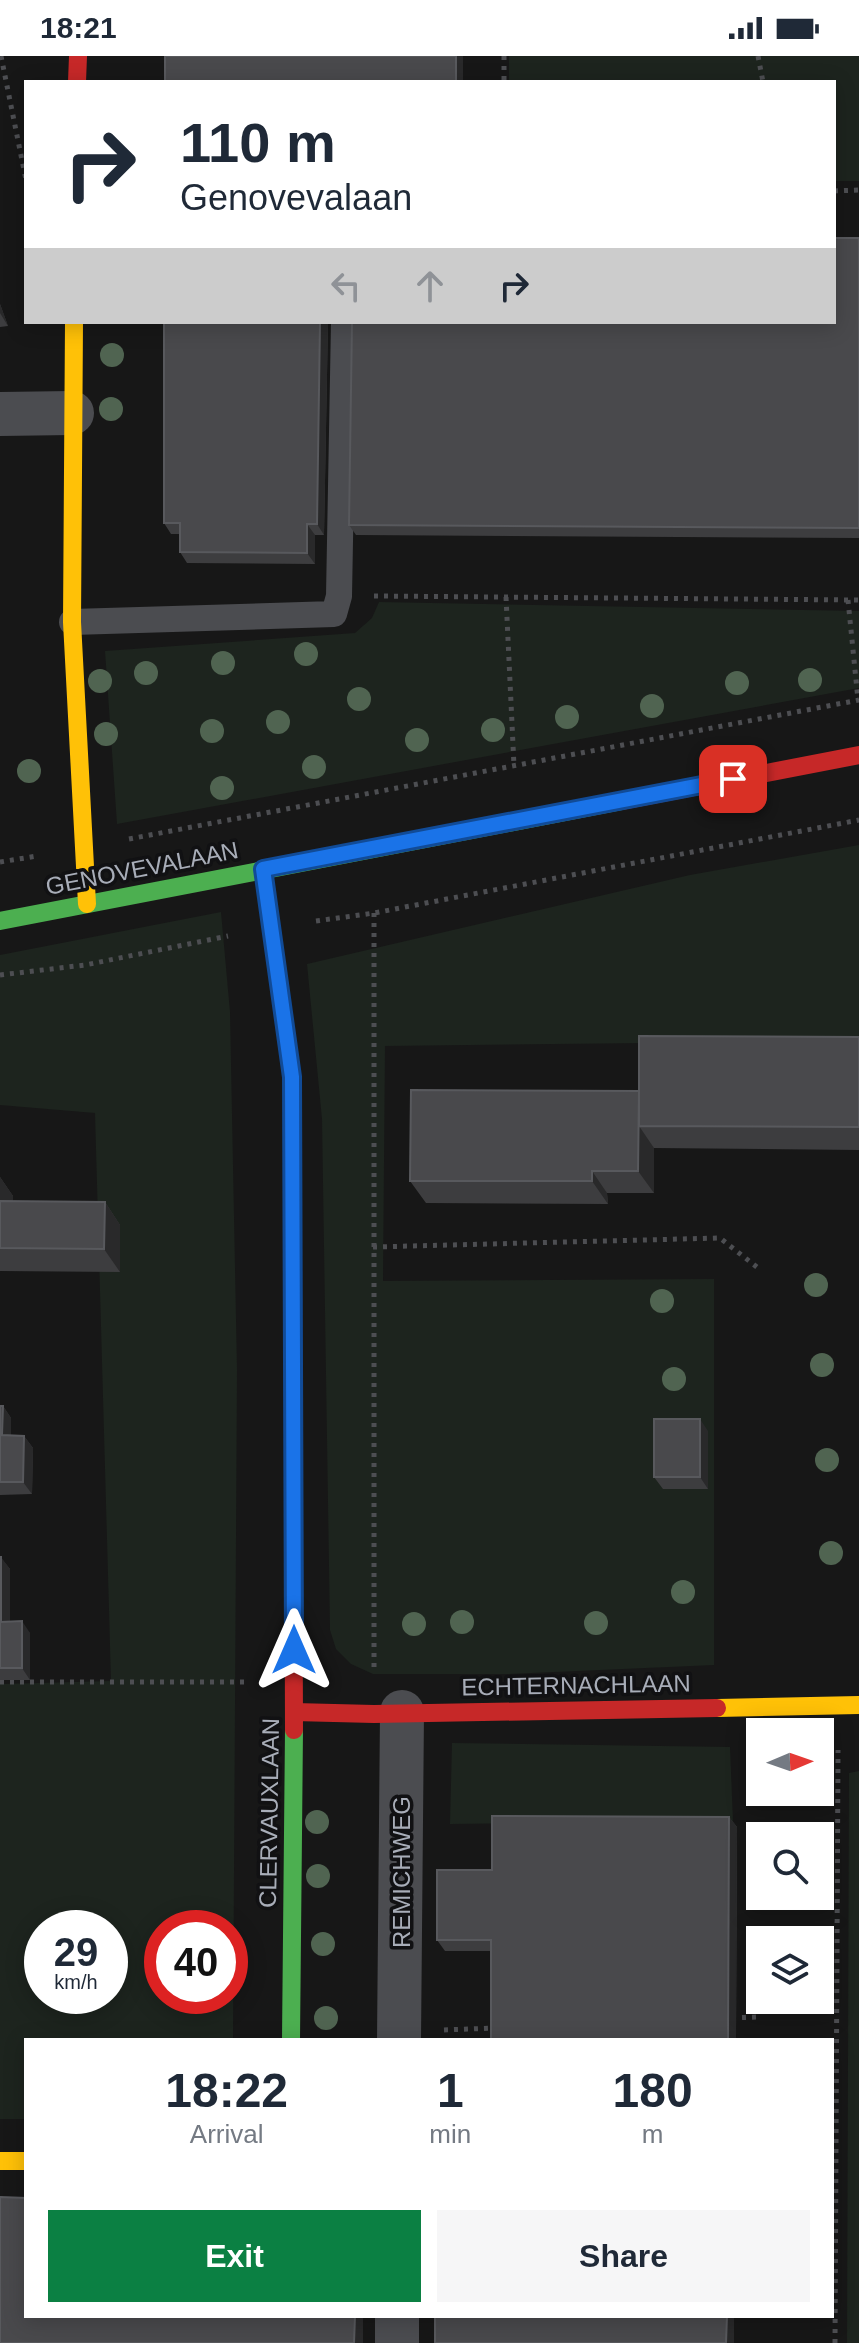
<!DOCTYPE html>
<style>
:root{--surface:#fff;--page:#f6f6f7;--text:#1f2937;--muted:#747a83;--accent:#0b8043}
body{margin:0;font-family:Arial,sans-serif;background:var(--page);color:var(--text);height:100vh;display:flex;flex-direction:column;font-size:30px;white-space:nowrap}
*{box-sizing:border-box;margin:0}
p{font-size:26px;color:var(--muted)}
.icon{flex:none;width:44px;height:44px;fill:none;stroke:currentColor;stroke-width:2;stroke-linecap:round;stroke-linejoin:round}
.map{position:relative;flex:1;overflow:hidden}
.details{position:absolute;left:24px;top:1982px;width:810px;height:280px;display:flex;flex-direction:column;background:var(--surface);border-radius:0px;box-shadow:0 4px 20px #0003}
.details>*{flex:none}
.guide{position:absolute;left:24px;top:24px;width:812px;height:244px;border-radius:0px;box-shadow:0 4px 20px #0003;background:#fff;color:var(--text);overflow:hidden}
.needle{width:52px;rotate:88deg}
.buttons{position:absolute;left:746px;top:1662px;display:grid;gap:16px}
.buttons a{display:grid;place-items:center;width:88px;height:88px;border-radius:0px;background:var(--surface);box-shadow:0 4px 20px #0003;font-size:40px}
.speed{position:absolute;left:24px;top:1854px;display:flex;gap:16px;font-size:40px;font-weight:700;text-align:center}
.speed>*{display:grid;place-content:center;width:104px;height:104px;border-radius:50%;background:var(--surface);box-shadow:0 4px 20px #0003;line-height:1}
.speed small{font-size:20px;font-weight:400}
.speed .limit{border:12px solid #d22;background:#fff;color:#111}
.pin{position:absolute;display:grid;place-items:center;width:68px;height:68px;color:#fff;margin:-34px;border-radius:16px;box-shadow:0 4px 12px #0006}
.me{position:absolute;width:88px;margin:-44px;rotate:0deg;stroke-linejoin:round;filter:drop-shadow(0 0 6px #0008)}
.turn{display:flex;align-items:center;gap:28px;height:168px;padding:0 24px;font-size:36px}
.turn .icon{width:104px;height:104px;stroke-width:2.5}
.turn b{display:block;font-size:56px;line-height:68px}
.lanes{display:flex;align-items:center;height:76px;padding:0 24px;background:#0003;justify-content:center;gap:40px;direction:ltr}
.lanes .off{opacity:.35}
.eta{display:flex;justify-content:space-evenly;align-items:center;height:136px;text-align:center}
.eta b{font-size:48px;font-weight:700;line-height:56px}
.primary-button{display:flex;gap:16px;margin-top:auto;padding:16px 24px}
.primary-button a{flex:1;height:92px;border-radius:0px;background:var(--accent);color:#fff;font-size:32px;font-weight:700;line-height:92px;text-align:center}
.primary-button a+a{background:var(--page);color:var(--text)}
.status{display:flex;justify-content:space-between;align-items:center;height:56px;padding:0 40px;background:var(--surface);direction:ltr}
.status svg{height:22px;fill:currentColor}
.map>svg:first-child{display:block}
</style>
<div class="status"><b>18:21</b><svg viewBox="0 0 49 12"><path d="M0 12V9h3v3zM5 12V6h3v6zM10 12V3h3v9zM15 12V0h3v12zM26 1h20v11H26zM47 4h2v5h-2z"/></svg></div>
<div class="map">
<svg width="859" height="2287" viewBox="0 0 859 2287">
<rect width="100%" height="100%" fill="#171717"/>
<!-- green -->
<path fill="#1d241e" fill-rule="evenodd" d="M509,0h350v125h-25v-99h-325z
M379,546l480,9v77l-742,136 -12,-173 250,-18 17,-15z
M859,789v191l-211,7 -263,3 -2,235 331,-2v386l-205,9h-136l-22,-10 -15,-15 -6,-19 -8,-511 -15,-155 383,-89z
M221,856l9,100 7,358 -4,670h-207v79h-26v-435l111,-3 -16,-568 -95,-8v-150zM42,1872h68v68h-68zM162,1872h68v68h-68z
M452,1687l278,4 3,74 -283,3z
M859,1715v572h-12l2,-570z"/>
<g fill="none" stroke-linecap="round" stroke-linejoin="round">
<!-- path -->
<path stroke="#4d4e52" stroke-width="5" stroke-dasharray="4 6" stroke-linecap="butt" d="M1,0l25,124
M504,0v26
M758,0l5,26
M834,135l25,-1
M374,540l485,4
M506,541l8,169
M848,544l10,100
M129,783l730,-139
M0,806l37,-6
M374,857v755
M316,865l58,-8 485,-93
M0,919l85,-10 143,-29
M373,1191l347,-9 38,30
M0,1626h249
M732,1962l25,-1
M444,1974l50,-2
M835,2287l3,-593"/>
<!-- lane -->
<path stroke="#4b4c50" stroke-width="26" d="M72,566l262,-8 5,-18 5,-274"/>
<!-- street -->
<path stroke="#4b4c50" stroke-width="44" d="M0,358l72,-1
M399,1984l3,-328
M397,2287v-27"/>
<!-- fast -->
<path stroke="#4caf50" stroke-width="18" d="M263,813l29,208 1,315
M0,865l622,-120
M291,1984l3,-310"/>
<!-- slow -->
<path stroke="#ffc107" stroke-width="18" d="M74,266l-2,300 15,282
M717,1652l142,-3
M0,2105h26"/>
<!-- jam -->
<path stroke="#c62828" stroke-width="18" d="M77,26l1,-26
M622,745l237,-46
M293,1336l1,338
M294,1656l80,2 343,-6"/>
</g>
<!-- trees -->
<g fill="#506451">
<circle cx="112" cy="299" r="12"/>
<circle cx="111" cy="353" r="12"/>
<circle cx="306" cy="598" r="12"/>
<circle cx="223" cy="607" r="12"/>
<circle cx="146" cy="617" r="12"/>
<circle cx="810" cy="624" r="12"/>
<circle cx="100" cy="625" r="12"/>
<circle cx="737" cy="627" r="12"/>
<circle cx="359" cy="643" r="12"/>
<circle cx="652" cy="650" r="12"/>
<circle cx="567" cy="661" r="12"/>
<circle cx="278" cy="666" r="12"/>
<circle cx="493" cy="674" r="12"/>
<circle cx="212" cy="675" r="12"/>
<circle cx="106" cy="678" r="12"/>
<circle cx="417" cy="684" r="12"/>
<circle cx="314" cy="711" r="12"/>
<circle cx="29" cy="715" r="12"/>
<circle cx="222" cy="732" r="12"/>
<circle cx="816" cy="1229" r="12"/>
<circle cx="662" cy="1245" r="12"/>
<circle cx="822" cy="1309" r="12"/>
<circle cx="674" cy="1323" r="12"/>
<circle cx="827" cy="1404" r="12"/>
<circle cx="831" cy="1497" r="12"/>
<circle cx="683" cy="1536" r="12"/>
<circle cx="462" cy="1566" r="12"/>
<circle cx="596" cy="1567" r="12"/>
<circle cx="414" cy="1568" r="12"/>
<circle cx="317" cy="1766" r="12"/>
<circle cx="318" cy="1820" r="12"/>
<circle cx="323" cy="1888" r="12"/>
<circle cx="326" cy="1962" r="12"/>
</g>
<!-- wall -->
<path fill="#3d3d3f" d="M859,182v300l-503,-3 -7,-10z
M0,248l8,22 -8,1z
M164,266h164l-4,213h-9v29l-128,-1 -7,-11v-18h-9l-7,-11z
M859,981v113l-205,-2v45h-47l1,11 -182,-1 -16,-22 229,-90z
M0,1121l13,19v5l92,1 15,23v47l-120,-1z
M0,1350h3l8,12v18h13l9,12 -1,46 -32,1z
M708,1375v58h-45l-9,-12z
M0,1501l10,12v52l20,12v47h-30z
M729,1761l8,10 -1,213h-245v-89h-46l-8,-11 55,-70z"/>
<!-- shaded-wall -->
<path fill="#29292a" d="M456,0h7v26h-7z
M0,248l8,22 -8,-13z
M320,266h8l-4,213 -7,-11z
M307,468l8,11v29l-8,-11z
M639,1070l15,22v45l-16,-22z
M592,1115l15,22 1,11 -16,-23z
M0,1121l13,19v27l-13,-19z
M105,1146l15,23v47l-16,-23z
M3,1350l8,12v29l-9,-12z
M700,1363l8,12v58l-8,-12z
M24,1380l9,12 -1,46 -9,-12z
M1,1501l9,12v65l-9,-12z
M22,1565l8,12v47l-8,-12z
M729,1761l8,10 -1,213h-8z
M355,2260h8v27h-9z
M727,2260h7v27h-8z"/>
<!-- building -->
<path fill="#49494c" stroke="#58595d" stroke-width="2" d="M165,0h291v26h-291z
M834,182h25v290l-510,-3 3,-203h482z
M164,266h156l-3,202h-10v29l-127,-1v-29h-16z
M639,980l220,1v90l-220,-1z
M411,1034l228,1 -1,80h-46v10h-182z
M0,1145l105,1 -1,47 -104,-1z
M0,1350h3l-1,29 22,1 -1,46h-23z
M654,1363h46v58h-46z
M0,1501h1v65l21,-1v47h-22z
M492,1760l237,1 -1,223h-237v-100h-54v-70h55z
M0,2141l26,1v118h329l-1,27h-354z
M435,2260h292l-1,27h-291z"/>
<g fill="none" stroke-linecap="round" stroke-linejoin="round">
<defs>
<path id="route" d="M294,1594l-2,-573 -29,-208 470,-90"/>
</defs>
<!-- route casing -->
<use href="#route" stroke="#114b97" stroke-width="20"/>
<!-- route -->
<use href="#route" stroke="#1a73e8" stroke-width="14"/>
</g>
<g text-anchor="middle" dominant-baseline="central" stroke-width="7" stroke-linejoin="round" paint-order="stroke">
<!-- street labels -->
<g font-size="24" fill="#a8adb8" stroke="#111113">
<text transform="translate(142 812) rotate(-11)">GENOVEVALAAN</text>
<text transform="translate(576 1629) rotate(-1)">ECHTERNACHLAAN</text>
<text transform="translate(269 1757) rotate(-89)">CLERVAUXLAAN</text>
<text transform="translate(401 1816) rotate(-90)">REMICHWEG</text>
</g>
</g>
</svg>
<div class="buttons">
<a><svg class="needle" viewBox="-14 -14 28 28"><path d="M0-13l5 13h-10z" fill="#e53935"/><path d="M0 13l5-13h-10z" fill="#747a83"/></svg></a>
<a><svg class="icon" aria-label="search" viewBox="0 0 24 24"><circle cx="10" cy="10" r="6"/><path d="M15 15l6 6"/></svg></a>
<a><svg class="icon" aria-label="layers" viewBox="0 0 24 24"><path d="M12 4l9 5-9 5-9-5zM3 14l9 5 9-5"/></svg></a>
</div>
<div class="speed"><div>29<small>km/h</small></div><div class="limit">40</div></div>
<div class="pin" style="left:733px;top:723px;background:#d93025"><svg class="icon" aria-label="arrive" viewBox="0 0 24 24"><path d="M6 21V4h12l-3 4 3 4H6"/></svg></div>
<svg class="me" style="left:294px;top:1594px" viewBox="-20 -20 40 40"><path d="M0-17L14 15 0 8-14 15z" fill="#1a73e8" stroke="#fff" stroke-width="4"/></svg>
<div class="guide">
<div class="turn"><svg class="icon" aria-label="right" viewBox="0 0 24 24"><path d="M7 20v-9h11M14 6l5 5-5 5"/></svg><div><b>110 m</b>Genovevalaan</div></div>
<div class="lanes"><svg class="icon off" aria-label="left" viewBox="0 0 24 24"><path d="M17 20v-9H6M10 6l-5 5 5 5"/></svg><svg class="icon off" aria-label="ahead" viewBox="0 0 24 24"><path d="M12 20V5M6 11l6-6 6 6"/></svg><svg class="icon" aria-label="right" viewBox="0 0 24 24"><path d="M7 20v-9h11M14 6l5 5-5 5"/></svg></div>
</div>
<section class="details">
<div class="eta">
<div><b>18:22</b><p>Arrival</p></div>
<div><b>1</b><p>min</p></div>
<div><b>180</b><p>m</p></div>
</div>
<div class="primary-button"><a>Exit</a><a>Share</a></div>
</section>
</div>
